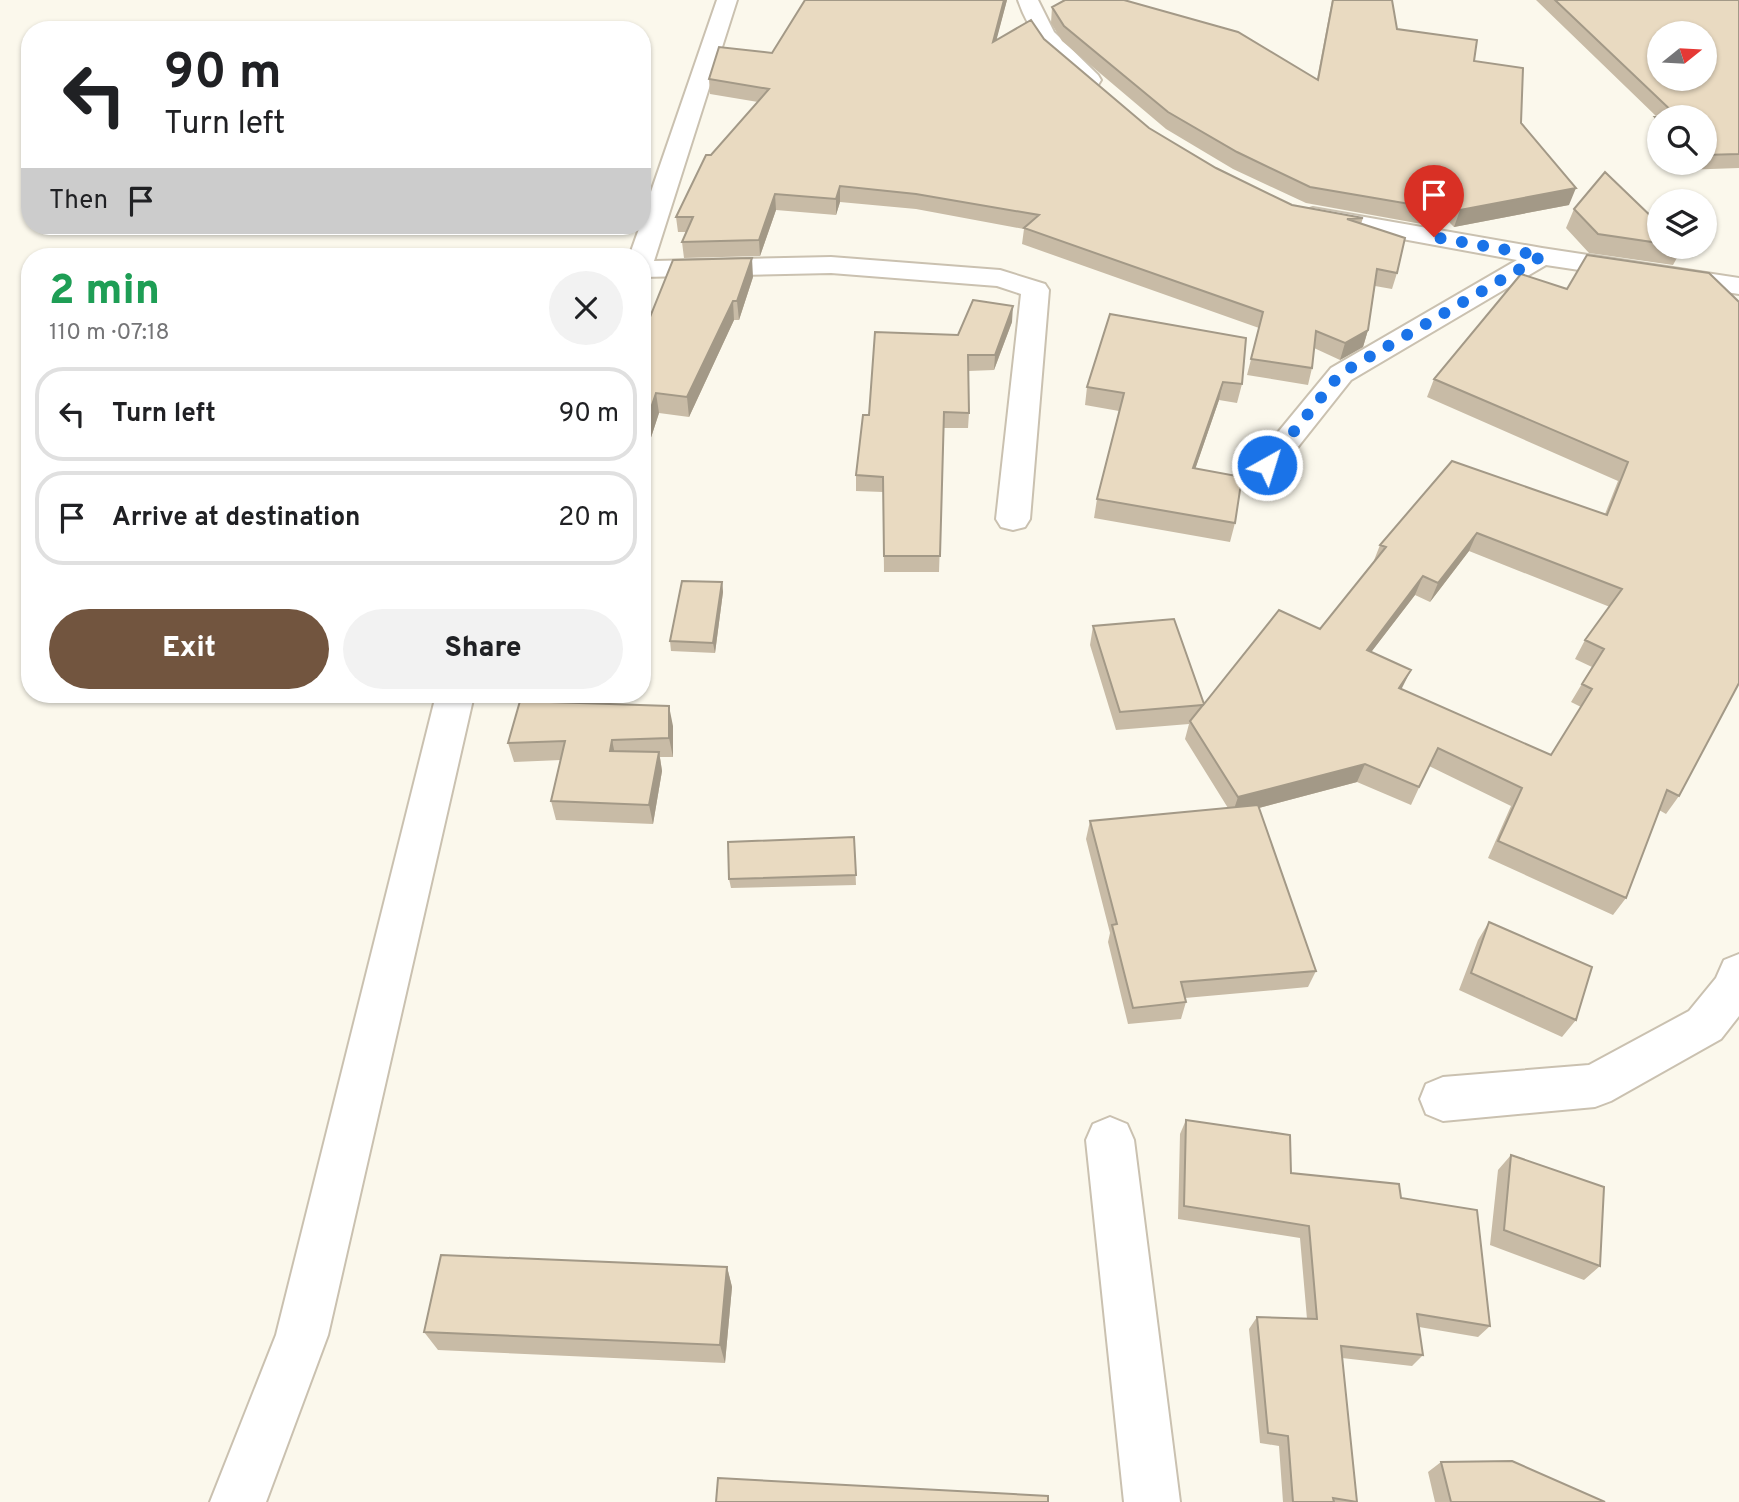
<!DOCTYPE html>
<meta charset="utf-8">
<style>
:root{--surface:#fff;--page:#f2f2f2;--text:#202124;--muted:#757577;--line:#e0e0e0;--accent:#72553f}
body{margin:0;font-family:Overpass,sans-serif;background:var(--page);color:var(--text);height:100vh;display:flex;flex-direction:column;font-size:26px;white-space:nowrap}
*{box-sizing:border-box;margin:0}
p{font-size:23px;color:var(--muted)}
.icon{flex:none;width:38px;height:38px;fill:none;stroke:currentColor;stroke-width:2;stroke-linecap:round;stroke-linejoin:round}
.map{position:relative;flex:1;overflow:hidden}
.details{position:absolute;left:21px;top:248px;width:630px;height:455px;display:flex;flex-direction:column;background:var(--surface);border-radius:28px;box-shadow:0 2px 5px #0004}
.details>*{flex:none}
.top-card{position:absolute;left:21px;top:21px;width:630px;height:214px;border-radius:28px;box-shadow:0 2px 5px #0004;background:#fff;color:var(--text);overflow:hidden}
.needle{width:46px;rotate:72deg}
.buttons{position:absolute;left:1647px;top:21px;display:grid;gap:14px}
.buttons a{display:grid;place-items:center;width:70px;height:70px;border-radius:50%;background:var(--surface);box-shadow:0 2px 5px #0004;font-size:35px}
.pin{position:absolute;display:grid;place-items:center;width:60px;height:60px;color:#fff;margin:-72px -30px;border-radius:50% 50% 50% 0;rotate:-45deg;box-shadow:0 0 7px #0007}
.pin .icon{rotate:45deg}
.me{position:absolute;width:77px;margin:-38px;rotate:39deg;stroke-linejoin:round;filter:drop-shadow(0 0 5px #0008)}
.turn{display:flex;align-items:center;gap:24px;height:147px;padding:0 28px;font-size:32px}
.turn .icon{width:91px;height:91px;stroke-width:2.5}
.turn b{display:block;font-size:49px;line-height:60px}
.then{display:flex;align-items:center;height:66px;padding:0 28px;background:#0003;gap:14px;font-size:26px}
.round{display:grid;place-items:center;flex:none;width:74px;height:74px;border-radius:37px;background:var(--page)}
.headline{display:flex;align-items:center;justify-content:space-between;height:119px;padding:0 28px}
h1{font-size:42px;font-weight:800;line-height:52px;color:#1e9e55}
.action{display:flex;gap:14px;margin-top:auto;padding:14px 28px}
.action a{flex:1;height:80px;border-radius:42px;background:var(--accent);color:#fff;font-size:28px;font-weight:800;line-height:80px;text-align:center}
.action a+a{background:var(--page);color:var(--text)}
ul{padding:0;list-style:none}
li{display:flex;align-items:center;gap:21px;height:94px;margin:0 14px 10px;padding:0 14px;border:4px solid var(--line);border-radius:28px}
li div{flex:1}
li b{display:block;font-size:26px}
li em{font-style:normal}
.map>svg:first-child{display:block}
</style>
<div class="map">
<svg width="1739" height="1502" viewBox="0 0 1739 1502">
<rect width="100%" height="100%" fill="#fbf8ec"/>
<g fill="none" stroke-linecap="round" stroke-linejoin="round">
<defs>
<path id="minor" d="M717,0h20l-83,261 177,-4 169,13 45,14 4,6 -19,229 -5,8 -12,3 -12,-3 -5,-8 25,-225 -24,-8 -166,-13 -189,4v-20h-13l11,-31h2v-8z
M1018,0h20l16,32 44,43 3,5 -3,5h-16c-28,-25 -52,-49 -64,-85z
M1313,208l229,40 197,30v16l-193,-29 -195,115 -73,92 -11,3 -11,-3 -5,-7 80,-97 186,-108 -213,-39 -4,-5 4,-5z
M436,695h38l-146,640 -62,167h-56l66,-167z
M1739,954v62l-18,23 -110,62 -16,6 -152,14 -17,-7 -6,-15 6,-15 17,-7 146,-12 100,-54 27,-33 8,-18z
M1110,1117l17,7 7,16 46,362h-56l-38,-362 7,-16z"/>
</defs>
<!-- minor casing -->
<use href="#minor" stroke="#cac1b0" stroke-width="4"/>
<!-- minor -->
<use href="#minor" fill="#fff" fill-rule="evenodd"/>
</g>
<!-- wall -->
<path fill="#c8bba6" fill-rule="evenodd" d="M805,0h202l-11,40 48,-1 105,89 67,40 76,37 71,13 -2,6 36,49 -5,16 -17,-3 -7,44 -5,17 -23,13 -26,-12 -2,20 -4,17 -61,-10 12,-47 -237,-84 2,-15 -108,-20 -76,-7 -4,13 -60,-5 -16,46 -76,2 -2,-16 4,-10h-8l-2,-15 35,-62 47,-53 -48,-8 -1,-15 63,-26z
M1332,0h60l5,29 77,32 47,62 48,82 -115,22 -6,-6 -21,4 -121,-22 -73,-34 -67,-40 -104,-88 -11,-18 1,-16 265,72z
M1536,0h203v168l-57,2 -6,-7h28v-46h-45v26l-10,-12 6,-14h2z
M1574,209l85,15v23h24l-10,18 -84,-12 -23,-25z
M1709,273l-30,523 -13,18 -7,-4 -33,88 -13,17 -125,-57 23,-52 -82,-40 -18,39 -54,-23 -98,26 57,163 -8,16 -123,11 1,4 -5,17 -53,5 -20,-82 2,-9 -24,-94 4,-18 138,-13 -43,-69 4,-15 -73,6 -26,-85 3,-19 111,78 116,-75 53,-66 7,-18 225,-31 13,-33 -191,-84 7,-18 133,-90zM1469,551l141,56 -25,33 -10,19 17,8 -21,35 10,5 -30,48 -149,-66 -31,-37 44,-57 15,7z
M753,277l-14,43h-5l-45,97 -30,-4 -17,52v-128z
M1110,314l132,70 -5,19 -18,-3 -24,69 40,54 -5,19 -136,-24 3,-19 22,-88 -34,-6 2,-18z
M1012,322l-18,48 -26,1 1,42 -1,15h-24l-5,144h-55l-1,-80 -27,-1v-16l13,-60 89,-80z
M722,582l1,10 -8,61 -44,-2 -1,-10z
M673,726v31h-13l2,14 -9,53 -97,-4 -5,-19 10,-41 -47,2 -6,-19z
M854,837l2,48 -125,3 -2,-9z
M1489,922l87,98 -14,17 -103,-47 19,-50z
M1186,1120l105,53 110,25 89,128 -12,11 -59,-10 4,28 -11,11 -70,-8 14,144h-73l-4,-56 -19,-3 -11,-114 8,-12 50,2 -7,-81 -122,-19 2,-85z
M1511,1155l89,111 -16,14 -94,-35 8,-75z
M727,1267l5,20 -7,76 -287,-13 -14,-18z
M1441,1462l164,40h-170l-7,-30z"/>
<!-- shaded-wall -->
<path fill="#a39987" d="M1004,0h3l-15,57 1,-15z
M840,186v16l-4,13v-16z
M1576,188l-7,17 -115,22 6,-17z
M775,194l1,16 -16,46 -1,-16z
M1454,204l-6,17 -21,4 6,-17z
M752,258l1,19 -14,43 -2,-19z
M733,301l1,19 -45,97 -2,-20z
M1013,306l-1,16 -18,48 1,-15z
M1368,330l-5,17 -23,13 5,-17z
M1223,382l-4,18 -30,87 4,-19z
M656,393l3,20 -17,52v-30z
M1477,533l-8,18 -39,51 8,-19z
M1423,576l-8,19 -56,73 8,-18z
M722,582l1,10 -8,61 -2,-10z
M1411,670l-9,18 -11,18 8,-18z
M669,706l4,20v31l-4,-19z
M612,740l4,19 -6,-8z
M659,752l3,19 -9,53 -4,-19z
M1365,764l-8,18 -125,33 6,-18z
M727,1267l5,20 -7,76 -5,-18z"/>
<!-- building -->
<path fill="#e9dac1" stroke="#a39987" stroke-width="2" fill-rule="evenodd" d="M805,0h199l-11,42 38,-22 13,19 105,89 67,40 76,37 71,13 -16,1 58,19 -8,35 -20,-4 -9,61 -23,13 -29,-12 -4,37 -61,-9 12,-47 -239,-84 15,-13 -123,-21 -76,-8 -4,13 -61,-5 -16,46 -77,2 11,-25h-17l30,-62h5l58,-66 -60,-10 10,-32 53,6z
M1065,0h59l114,32 80,48 15,-80h59l5,29 80,11 -3,21 49,7 -2,55 55,65 -116,22 -6,-6 -21,4 -123,-21 -73,-35 -69,-40 -104,-86 -12,-19z
M1555,0h184v154l-35,1v-38h-45v4l-4,-4h23zM1659,33h45v46h-45z
M1605,172l54,52v19l-61,-9 -24,-25z
M1587,255l122,18 30,29v381l-60,113 -12,-6 -41,108 -128,-57 24,-53 -84,-40 -19,39 -54,-23 -127,33 -48,-76 13,-16 -83,7 -27,-86 81,-7 30,85 75,-94 41,19 66,-82 -6,-2 72,-84 155,54 21,-53 -194,-83 87,-105 46,15zM1477,533l145,56 -37,51 19,9 -22,35 10,5 -41,66 -152,-67 12,-18 -44,-20 56,-74 15,7z
M752,258l-15,43h-4l-46,96 -31,-4 -14,42v-98l31,-77z
M973,300l40,6 -18,49h-27l1,58 -25,-1 -4,144h-56l-1,-79 -27,-2 7,-60h6l6,-83 83,3z
M1110,314l136,24 -4,46 -19,-2 -30,86 49,9 -7,46 -138,-24 27,-106 -37,-6z
M682,581l40,1 -9,61 -43,-2z
M520,701l149,5v32l-57,2 -2,11 49,1 -10,53 -98,-4 14,-60 -57,2z
M1258,805l58,166 -135,11 5,20 -53,6 -21,-83 5,-1 -27,-103z
M854,837l2,38 -127,4 -1,-37z
M1489,922l103,45 -16,53 -105,-47z
M1186,1120l104,15 1,38 108,11 2,14 76,12 13,116 -73,-12 6,41 -82,-9 16,156 -24,-4 1,4h-41l-5,-66 -20,-3 -11,-116 60,2 -8,-93 -125,-20z
M1511,1155l93,32 -4,79 -96,-36z
M441,1255l286,12 -7,78 -296,-13z
M1512,1461l93,41h-154l-10,-40z
M718,1478l330,18v6h-332z"/>
<g fill="none" stroke-linecap="round" stroke-linejoin="round">
<!-- route -->
<path stroke="#1a73e8" stroke-width="12" stroke-dasharray="0 21.6" d="M1267,465l73,-91 202,-118 -108,-19"/>
</g>
</svg>
<div class="buttons">
<a><svg class="needle" viewBox="-14 -14 28 28"><path d="M0-13l5 13h-10z" fill="#e53935"/><path d="M0 13l5-13h-10z" fill="#757577"/></svg></a>
<a><svg class="icon" aria-label="search" viewBox="0 0 24 24"><circle cx="10" cy="10" r="6"/><path d="M15 15l6 6"/></svg></a>
<a><svg class="icon" aria-label="layers" viewBox="0 0 24 24"><path d="M12 4l9 5-9 5-9-5zM3 14l9 5 9-5"/></svg></a>
</div>
<div class="pin" style="left:1434px;top:237px;background:#d93025"><svg class="icon" aria-label="arrive" viewBox="0 0 24 24"><path d="M6 21V4h12l-3 4 3 4H6"/></svg></div>
<svg class="me" style="left:1267px;top:465px" viewBox="-20 -20 40 40"><circle r="17" fill="#1a73e8" stroke="#fff" stroke-width="3"/><path d="M0-11L8 9 0 5-8 9z" fill="#fff"/></svg>
<div class="top-card">
<div class="turn"><svg class="icon" aria-label="left" viewBox="0 0 24 24"><path d="M17 20v-9H6M10 6l-5 5 5 5"/></svg><div><b>90 m</b>Turn left</div></div>
<div class="then">Then<svg class="icon" aria-label="arrive" viewBox="0 0 24 24"><path d="M6 21V4h12l-3 4 3 4H6"/></svg></div>
</div>
<section class="details">
<div class="headline"><div><h1>2 min</h1><p>110 m · 07:18</p></div><a class="round"><svg class="icon" aria-label="close" viewBox="0 0 24 24"><path d="M6 6l12 12M18 6L6 18"/></svg></a></div>
<ul>
<li><svg class="icon" aria-label="left" viewBox="0 0 24 24"><path d="M17 20v-9H6M10 6l-5 5 5 5"/></svg><div><b>Turn left</b></div><em>90 m</em></li>
<li><svg class="icon" aria-label="arrive" viewBox="0 0 24 24"><path d="M6 21V4h12l-3 4 3 4H6"/></svg><div><b>Arrive at destination</b></div><em>20 m</em></li>
</ul>
<div class="action"><a>Exit</a><a>Share</a></div>
</section>
</div>
